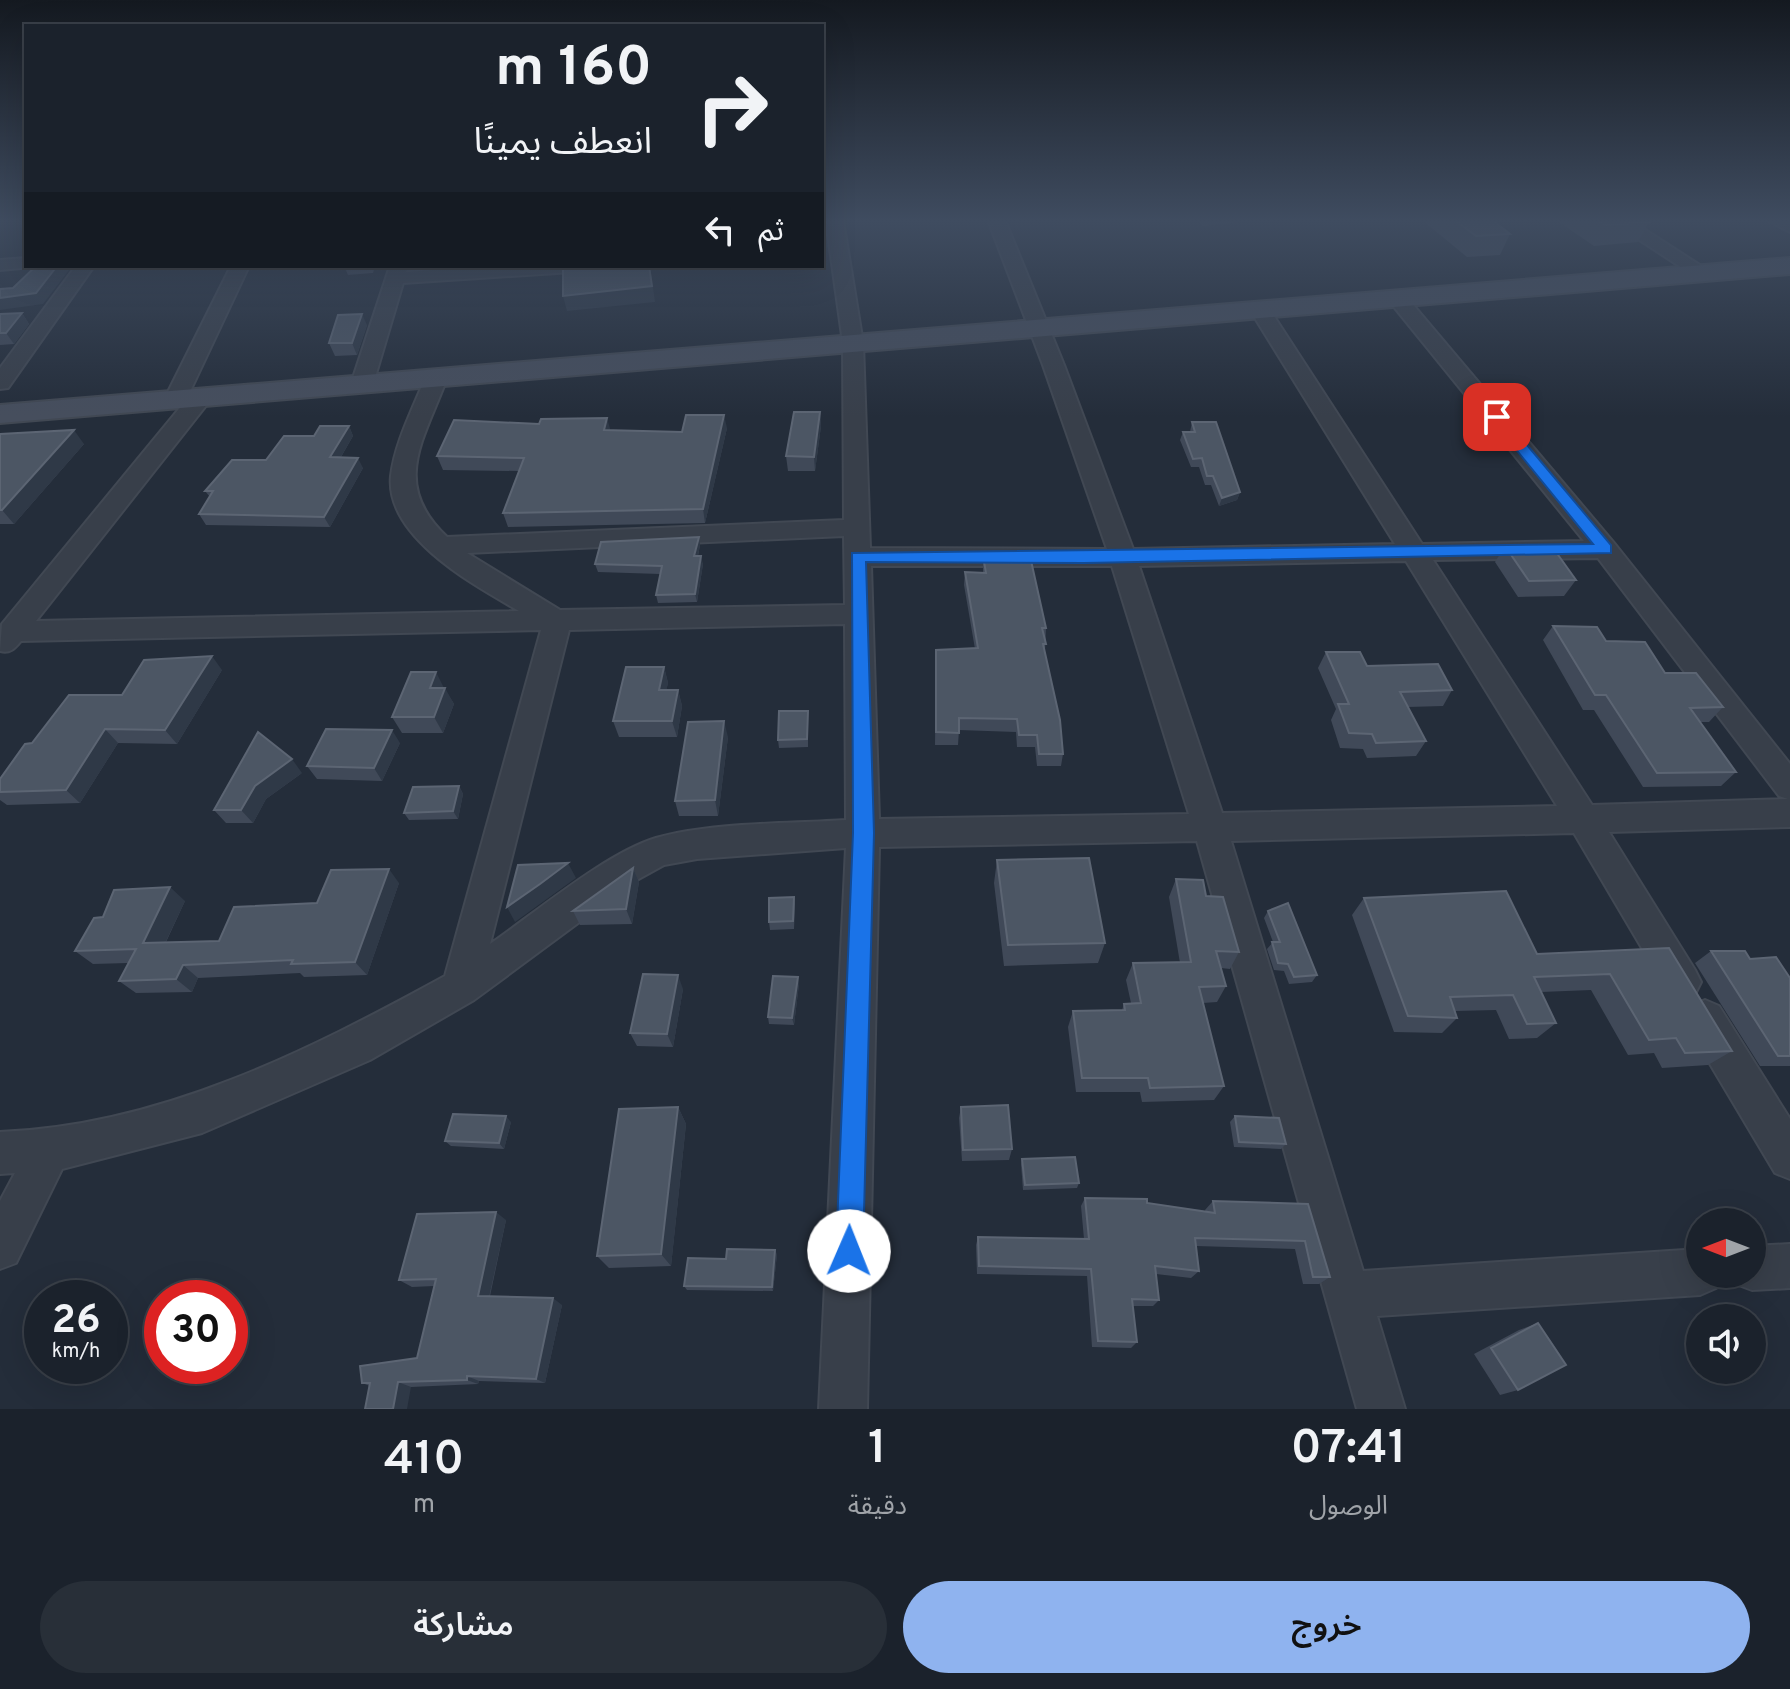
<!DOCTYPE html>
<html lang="ar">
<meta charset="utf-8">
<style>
:root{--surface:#1b222c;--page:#282f38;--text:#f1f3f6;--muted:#a0a4a9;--line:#393f48;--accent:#8fb3ef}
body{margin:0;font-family:Overpass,"Noto Sans Arabic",sans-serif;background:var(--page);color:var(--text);direction:rtl;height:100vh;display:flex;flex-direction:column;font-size:30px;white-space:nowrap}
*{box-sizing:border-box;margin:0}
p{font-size:26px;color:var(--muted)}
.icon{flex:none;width:44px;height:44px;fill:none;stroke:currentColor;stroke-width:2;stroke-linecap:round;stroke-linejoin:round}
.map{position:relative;height:1409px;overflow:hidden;direction:ltr}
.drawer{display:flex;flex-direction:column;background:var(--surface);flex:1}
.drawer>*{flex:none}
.top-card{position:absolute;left:24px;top:24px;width:800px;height:244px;border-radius:0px;box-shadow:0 8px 32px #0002,0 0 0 2px var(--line);direction:rtl;background:#1b222c;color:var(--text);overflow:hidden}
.needle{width:52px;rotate:270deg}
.fabs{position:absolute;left:1686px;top:1208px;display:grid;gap:16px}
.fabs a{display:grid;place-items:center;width:80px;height:80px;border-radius:50%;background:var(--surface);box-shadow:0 8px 32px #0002,0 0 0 2px var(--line);font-size:40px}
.speed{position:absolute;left:24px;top:1280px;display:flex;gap:16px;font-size:40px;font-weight:700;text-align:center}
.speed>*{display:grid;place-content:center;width:104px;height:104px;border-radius:50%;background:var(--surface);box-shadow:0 8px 32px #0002,0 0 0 2px var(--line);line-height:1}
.speed small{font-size:20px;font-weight:400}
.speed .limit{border:12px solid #d22;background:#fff;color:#111}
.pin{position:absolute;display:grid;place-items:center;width:68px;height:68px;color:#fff;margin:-34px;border-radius:16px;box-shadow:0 4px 12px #0006}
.me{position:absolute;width:88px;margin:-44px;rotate:1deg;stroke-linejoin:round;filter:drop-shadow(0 0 6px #0008)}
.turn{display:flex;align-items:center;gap:28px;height:168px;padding:0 40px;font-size:36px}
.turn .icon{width:104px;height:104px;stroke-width:2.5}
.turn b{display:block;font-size:56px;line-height:68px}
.then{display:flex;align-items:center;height:76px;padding:0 40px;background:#0003;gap:16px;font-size:30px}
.eta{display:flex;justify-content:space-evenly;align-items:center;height:136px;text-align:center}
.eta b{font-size:48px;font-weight:600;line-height:56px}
.primary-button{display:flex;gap:16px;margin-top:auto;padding:16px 40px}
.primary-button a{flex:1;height:92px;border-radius:48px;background:var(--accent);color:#111;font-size:32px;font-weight:600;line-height:92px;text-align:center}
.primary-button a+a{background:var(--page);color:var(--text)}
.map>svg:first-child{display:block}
</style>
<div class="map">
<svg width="1790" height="1409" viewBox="0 0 1790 1409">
<rect width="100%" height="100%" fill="#242d3a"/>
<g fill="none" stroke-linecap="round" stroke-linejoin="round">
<defs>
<path id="street" d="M826,220h17l20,123 7,205 237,1 -64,-184 -55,-145h17l59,145 69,184 262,-5 -145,-234 10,-6 10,6 152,234 162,-3 -194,-239 -3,-4 3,-4h14l210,249 176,221v63l-181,5 86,138 6,12 -6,12 -13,6 -13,-6 -95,-161 -343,8 132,430 337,-22v25h22l-6,14 -16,7 -323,21 28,93h-48l-160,-568 -318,6 -12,562h-48l27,-561 -149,11 -33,6 -29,16 -161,119 -104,60 -168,73 -140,36 -46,94 -16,6v-68l15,-28 -15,1v-42c160,-6 308,-81 445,-156l96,-346 -520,11c-6,7 -11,13 -21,10l2,-27 190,-231 8,-2 11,7 -3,5 -172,218 483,-10c-45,-26 -134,-74 -128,-135 4,-34 22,-67 34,-98l11,-6 11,6c-23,62 -57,106 0,159l397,-17 -1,-177zM844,536l1,69 -285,5 -93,-57zM1598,558l181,238 9,3 -196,6 -159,-245zM1406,561l151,245 -335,7 -83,-247zM871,566h241l77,248 -310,5zM845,624l1,196c-58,4 -135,2 -190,18 -50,15 -121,75 -166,106l79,-314z
M1609,220h21l82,53 -2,4h-14z
M1767,220h23v12z
M26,258v8l6,1 -32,3v-10z
M76,266h18l-86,122 -8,1v-21z
M231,266h18l-63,134 -11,7 -8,-2 -3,-5z
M390,266h18l-2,6 84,-6h91l-9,6 -169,11 -30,101 -11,6 -8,-1 -3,-5z
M1705,1000l14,6 71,113v60l-15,-6 -84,-141 -5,-13 5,-13z
M1790,1244v44l-38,2 -16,-6 -4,-10h20v-28z"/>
<path id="secondary" d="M1790,258v16l-1790,149v-18z"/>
</defs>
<!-- street casing -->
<use href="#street" stroke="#414853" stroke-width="4"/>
<!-- secondary casing -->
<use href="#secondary" stroke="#414853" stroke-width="4"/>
<!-- street -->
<use href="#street" fill="#383f4a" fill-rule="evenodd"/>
<!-- secondary -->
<use href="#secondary" fill="#464e5d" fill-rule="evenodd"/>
</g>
<!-- wall -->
<path fill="#404958" d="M1198,220h41v2l-36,4z
M1422,220h70l18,14 -10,21 -33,2z
M1556,220h90l3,2 -11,20 -44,4z
M344,266h31l-2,7 -25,2z
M22,313l7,11 -15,20 -14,1v-31z
M367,325l-10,30 -22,1 -6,-13z
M820,412l1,14 -6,45h-27l-2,-15z
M1192,422l48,70 -3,8 -18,6 -8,-21h-6l-6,-18h-8l-11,-27 3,-8h7z
M349,426l4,10 -12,21 22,11 -33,59 -124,-2 -7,-11 11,-17 -5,-6 109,-55z
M727,428l-22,95 -197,4 -5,-14 16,-42 -76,-1 -6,-14 173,-26 72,2z
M0,434l84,10 -70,80h-14z
M699,537l1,8 -2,11 5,8 -6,38 -39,1 -2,-8 4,-21 -62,-2 -3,-8z
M1505,546l71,34 -12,16 -46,1 -23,-35z
M983,556l63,72 -1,23 18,103 -2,12h-24l-2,-19h-18l-1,-15 -57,-2 -1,15h-23l1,-83 39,-13 -11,-64 1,-13 18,1z
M1553,626l53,15 117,66 -14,15h-9l36,50 -15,14 -78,1 -49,-77h-11l-40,-70z
M1326,652l41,14 85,24 -9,16 -35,1 18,34 -10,15 -49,2 -4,-9 -23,-1 -9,-28 5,-11 -18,-41z
M664,667l4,16 -2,7h12l4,16 -5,31h-58l-6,-16z
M222,670l-45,74 -59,-1 -38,60 -73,2 -7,-5v-21l32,-36 90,-48z
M444,688l10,16 -11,29h-41l-10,-16z
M808,711v36l-29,1 -1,-8z
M728,737l-10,79h-39l-4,-15z
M400,743l-18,38 -65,-2 -10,-13z
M302,773l-36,26 -13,24h-27l-12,-13z
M459,786l4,8 -5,25 -49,1 -5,-7z
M997,860l108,83 -7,20 -94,3 -10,-83z
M633,868l6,14 -7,42 -52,1 -7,-14z
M1176,879l30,17 33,56 -9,17 -9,-1 5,18 -9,16 -14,1 21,83 -10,14 -72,2 -2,-10h-64l-8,-65 5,-16 49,-1 2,-6 7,-1 -5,-23 7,-17h47l-11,-66z
M399,883l-32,92 -63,2 -4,-4 -102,5 -6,14 -56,1 -17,-12 9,-18 -35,1 -18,-13 28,-34 82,-16 -19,41 53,-1 98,-38z
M794,897l1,7 -1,25 -24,1 -1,-8z
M1364,898l173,56 132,-6 63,103 -24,14 -46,3 -8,-15 -26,2 -37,-65 -50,2 15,31 -19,15 -28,1 -13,-29 -41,1 2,7 -15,15 -48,-1 -42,-117z
M1268,911l49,64 -5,7 -23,2 -5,-13 -10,-1 -7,-21 6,-7 -9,-24z
M1711,951l79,27v88h-30l-65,-103z
M799,984l-5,41 -25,-1 -1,-7z
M683,989l-10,58 -36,-1 -7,-13z
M678,1107l8,17 -15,142 -62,2 -12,-12z
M961,1107l51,42 -3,11 -47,1 -3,-43z
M1235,1116l51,28 -5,5 -47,-2 -4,-25z
M511,1122l-7,27 -53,-3 -6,-5z
M1022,1159l57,24 -2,5 -54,2 -2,-26z
M1085,1198l62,5 59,9 -1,-2 8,-9 95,3 22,73 -11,7h-16l-8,-35 -99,-3 3,25 -8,7 -35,-4 3,26 -6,6h-20l4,36 -6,6 -39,-1 -5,-71 -110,-2 -1,-29 2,-8 106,2 -3,-33z
M506,1220l-16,76 72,9 -17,78 -66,-2 -1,3 -67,3 -41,-1 -8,-3 55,-25 17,-72 -22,1 -13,-7z
M777,1254l-4,37 -86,-1 -3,-4z
M1538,1323l-20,67 -18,5 -26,-41 45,-24z"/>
<!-- shaded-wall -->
<path fill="#2f3947" d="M57,266h15l-29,38 -43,6v-12z
M650,266l5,36 -88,9 -4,-15z
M22,313l7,11 -15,20 -8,-11z
M362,314l5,11 -10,30 -5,-12z
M820,412l1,14 -6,45 -1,-14z
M724,415l3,13 -22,95 -2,-14z
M607,418l4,14 -7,-2z
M349,426l4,10 -18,31 -5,-10z
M74,430l10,14 -70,80 -12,-14z
M358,458l5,10 -33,59 -6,-10z
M1240,492l-3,8 -18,6 3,-8z
M699,537l1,8 -4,20 -2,-9z
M701,556l2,8 -6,38 -2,-8z
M212,656l10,14 -45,74 -12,-14z
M664,667l4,16 -5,23 -4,-16z
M436,672l8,16h-14z
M445,688l9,16 -11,29 -9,-16z
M678,690l4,16 -5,31 -5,-16z
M724,721l4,16 -10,79 -3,-16z
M105,729l13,14 -38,60 -14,-13z
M392,730l8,13 -18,38 -8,-13z
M292,759l10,14 -36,26 -13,24 -12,-13 14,-24z
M459,786l4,8 -5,25 -5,-8z
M568,863l8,15 -61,44 -8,-15z
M633,868l6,14 -7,42 -6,-15z
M389,869l10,14 -32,92 -12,-13z
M170,887l15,14 -26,55 -16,-13z
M183,965l15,13 -6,14 -16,-13z
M678,975l5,14 -10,58 -6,-13z
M798,977l1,7 -5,41 -2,-7z
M678,1107l8,17 -15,142 -10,-12z
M506,1116l5,6 -7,27 -5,-6z
M496,1212l10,8 -18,82 -10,-6z
M775,1250l2,4 -4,37 -1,-4z
M553,1298l9,7 -17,78 -9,-4z
M467,1376l12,5 -1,3 -11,-4z
M398,1382l13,5 -4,22h-14z"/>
<!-- building -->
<path fill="#4c5664" stroke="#5c6573" stroke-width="2" d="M1455,220h37l18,14 -34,2z
M1596,220h50l3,2 -44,3z
M36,266h21l-21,27 -36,5v-9l13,-1z
M563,266h86l3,20 -89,10z
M22,313l-16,20h-6v-19z
M362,314l-10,29h-23l9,-28z
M794,412h26l-6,45 -28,-1z
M686,415h38l-21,94 -200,4 21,-55 -87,-2 17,-36 85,4 2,-5 66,-1 -3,12 78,2z
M1192,422h24l24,70 -18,6 -9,-22h-6l-5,-18 -9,1 -10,-27h12z
M320,426h29l-19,31 28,1 -34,59 -125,-3 14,-23h-8l27,-31h34l18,-24h30z
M74,430l-72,80h-2v-76z
M699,537l-5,19h7l-6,38 -39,1 6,-29 -67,-2 6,-22z
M1551,545l25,35 -47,1 -24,-35z
M983,556h47l16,72h-4l4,16h-3l17,76 3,34h-24l-2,-19h-18l-2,-16 -58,-1v15l-23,-1v-82l42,-2 -13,-76 21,1z
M1553,626l44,1 9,14 39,1 20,31h31l27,34 -33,1 46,64 -79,1 -51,-78h-11z
M1326,652h34l7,14 71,-2 14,26 -52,2 26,49 -50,2 -4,-9 -23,-1 -11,-29h11z
M212,656l-47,74 -60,-1 -39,61 -66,2v-13l25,-35 7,-1 37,-48h53l22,-35z
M626,667h38l-5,23h19l-6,31h-59z
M411,672h25l-6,16h15l-11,29h-42z
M779,711h29l-1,28 -29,1z
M724,721l-9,79 -40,1 13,-79z
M326,729l66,1 -18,38 -67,-2z
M258,732l34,27 -37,27 -14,24h-27z
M459,786l-6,25 -49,2 9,-26z
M1089,858l16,85 -97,2 -11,-85z
M568,863l-28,21 -33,23 11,-42z
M633,868l-7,41 -53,2z
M389,869l-34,93 -64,2 2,-4 -110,5 -7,14 -57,2 17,-32 -61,2 19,-33 9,-1 11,-27 56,-3 -27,56 76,-2 15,-34 83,-4 14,-33z
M1176,879l27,1 3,16 17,1 16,55 -23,-1 10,35 -27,1 25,99 -74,2 -2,-10h-66l-9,-67 52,-1 -1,-6 17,-1 -8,-40 58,-1z
M1506,891l31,63 132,-6 63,103 -47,2 -9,-15 -27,2 -39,-66 -76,3 22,46 -29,1 -14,-29 -63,2 7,21 -49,-2 -44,-118z
M794,897l-1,24 -24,1v-24z
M1288,903l29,72 -23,2 -6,-13 -10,-1 -6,-21h8l-12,-31z
M1711,951h34l5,8 26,-2 14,21v78h-12z
M643,974l35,1 -11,59 -37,-1z
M773,976l25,1 -6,41 -24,-1z
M1008,1105l4,44 -49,1 -2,-43z
M678,1107l-17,147 -64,2 22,-147z
M453,1114l53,2 -7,27 -54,-2z
M1235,1116l44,2 7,26 -47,-2z
M1075,1157l4,26 -54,2 -3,-26z
M1085,1198l62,1v4l68,10 -2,-12 95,3 22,73h-17l-8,-36 -110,-3 4,33 -44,-5 4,34 -27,-1 5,43 -39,-1 -7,-72 -112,-3 -1,-29 111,2z
M496,1212l-18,84 75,2 -17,81 -69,-3v4l-69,2 -5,27h-28l5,-26h-8l-2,-17 57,-8 19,-79 -37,1 18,-66z
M727,1249l48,1 -3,37 -88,-1 4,-28 38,1z
M1538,1323l28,42 -48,25 -27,-42z"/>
<!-- sky -->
<linearGradient id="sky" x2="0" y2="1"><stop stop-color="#141920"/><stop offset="0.53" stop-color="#3f4c60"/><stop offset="1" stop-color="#3f4c60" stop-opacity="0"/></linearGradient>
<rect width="1790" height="417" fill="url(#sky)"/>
<!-- route -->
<path fill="#1a73e8" stroke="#114b97" stroke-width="2" d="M1497,413l4,1 110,131v8l-527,10 -218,-1 8,271 -11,418 -4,9 -10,4 -9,-4 -4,-9 17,-418 -1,-280 741,-9 -101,-124v-6z"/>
</svg>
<div class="fabs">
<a><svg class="needle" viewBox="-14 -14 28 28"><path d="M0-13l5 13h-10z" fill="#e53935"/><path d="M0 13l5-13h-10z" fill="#a0a4a9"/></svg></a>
<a><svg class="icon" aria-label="sound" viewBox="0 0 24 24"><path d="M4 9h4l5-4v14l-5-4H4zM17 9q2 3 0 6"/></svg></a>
</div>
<div class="speed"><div>26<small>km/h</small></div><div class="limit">30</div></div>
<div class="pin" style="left:1497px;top:417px;background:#d93025"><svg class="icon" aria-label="arrive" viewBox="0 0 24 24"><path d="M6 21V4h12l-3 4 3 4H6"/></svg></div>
<svg class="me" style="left:849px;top:1251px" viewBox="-20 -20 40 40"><circle r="19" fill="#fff"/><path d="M0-13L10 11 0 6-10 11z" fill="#1a73e8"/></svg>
<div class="top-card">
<div class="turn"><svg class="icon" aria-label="right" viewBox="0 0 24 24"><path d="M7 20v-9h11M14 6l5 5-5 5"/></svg><div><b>160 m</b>انعطف يمينًا</div></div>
<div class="then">ثم<svg class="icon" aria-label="left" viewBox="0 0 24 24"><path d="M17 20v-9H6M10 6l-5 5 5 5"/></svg></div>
</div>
</div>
<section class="drawer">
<div class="eta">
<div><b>07:41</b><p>الوصول</p></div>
<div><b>1</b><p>دقيقة</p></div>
<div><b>410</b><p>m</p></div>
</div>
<div class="primary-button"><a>خروج</a><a>مشاركة</a></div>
</section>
